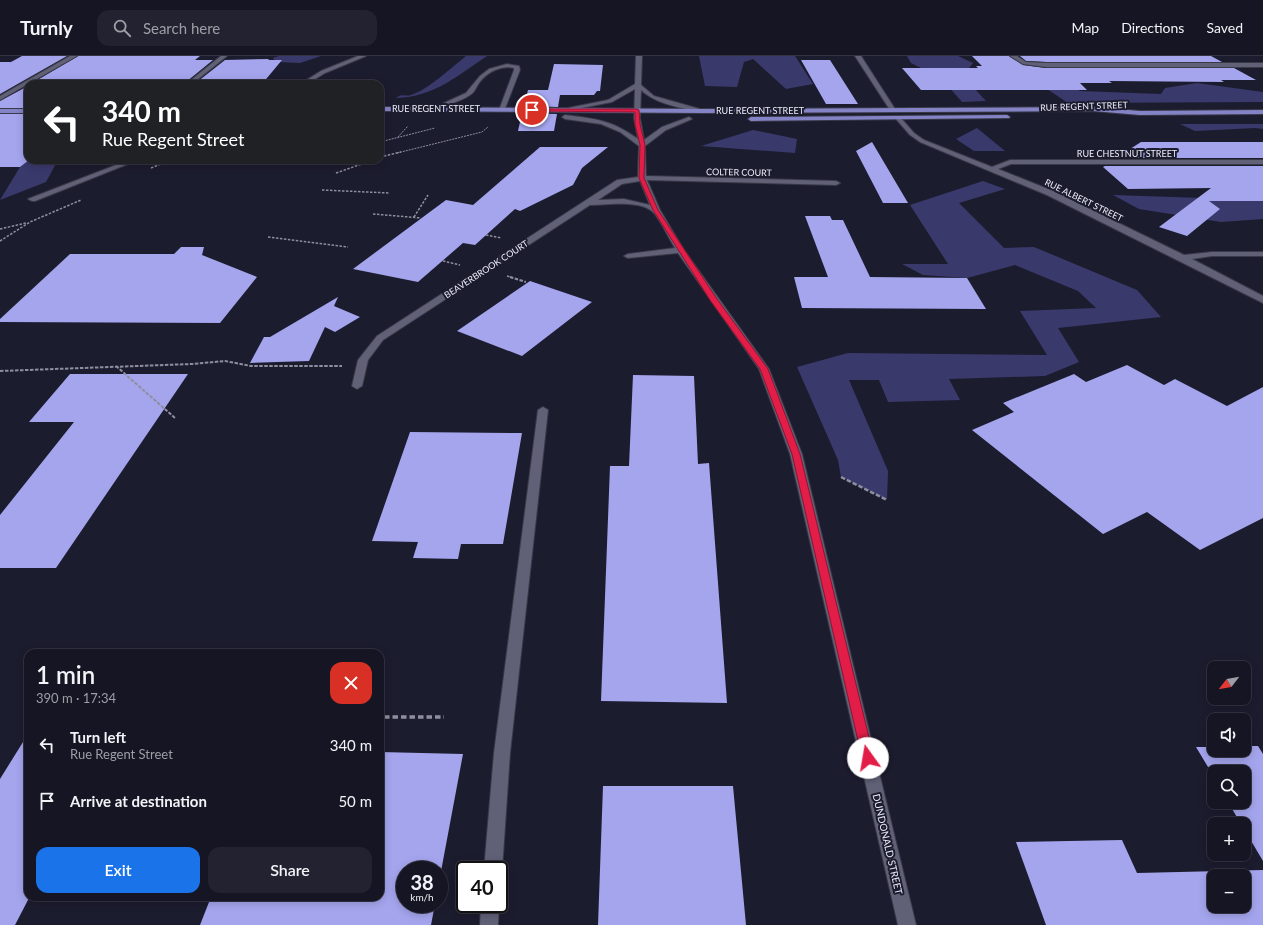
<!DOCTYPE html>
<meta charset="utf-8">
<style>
:root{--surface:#151523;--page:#222230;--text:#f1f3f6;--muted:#9d9fa6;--line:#343441;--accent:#1a73e8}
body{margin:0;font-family:Lato,sans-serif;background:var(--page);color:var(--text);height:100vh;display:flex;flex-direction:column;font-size:15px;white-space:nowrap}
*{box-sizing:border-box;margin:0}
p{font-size:13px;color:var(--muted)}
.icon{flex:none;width:22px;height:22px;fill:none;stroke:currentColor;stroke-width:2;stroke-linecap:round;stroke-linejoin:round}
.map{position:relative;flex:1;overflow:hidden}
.sheet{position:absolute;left:24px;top:593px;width:360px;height:252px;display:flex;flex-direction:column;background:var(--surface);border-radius:12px;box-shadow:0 2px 10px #0003,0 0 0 1px var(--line)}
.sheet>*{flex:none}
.guide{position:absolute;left:24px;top:24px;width:360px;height:84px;border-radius:12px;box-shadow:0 2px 10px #0003,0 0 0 1px var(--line);background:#202124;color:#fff;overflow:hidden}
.needle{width:26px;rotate:239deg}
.controls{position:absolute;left:1207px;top:605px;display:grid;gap:8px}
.controls a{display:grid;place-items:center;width:44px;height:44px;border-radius:8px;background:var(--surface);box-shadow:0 2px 10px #0003,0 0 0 1px var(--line);font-size:20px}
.speed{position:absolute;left:396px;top:805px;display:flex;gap:8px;font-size:20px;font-weight:700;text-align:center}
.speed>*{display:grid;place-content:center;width:52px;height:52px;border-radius:50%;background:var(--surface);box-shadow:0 2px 10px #0003,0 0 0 1px var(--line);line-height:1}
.speed small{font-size:10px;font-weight:400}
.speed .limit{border:2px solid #111;border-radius:6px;background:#fff;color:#111}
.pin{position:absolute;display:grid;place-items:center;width:34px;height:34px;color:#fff;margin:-17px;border:2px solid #fff;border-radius:50%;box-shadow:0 1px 4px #0007}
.me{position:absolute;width:44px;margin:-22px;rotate:347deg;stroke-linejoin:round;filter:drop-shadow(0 0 3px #0008)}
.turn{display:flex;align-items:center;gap:14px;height:84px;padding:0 12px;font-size:18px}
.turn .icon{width:52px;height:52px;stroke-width:2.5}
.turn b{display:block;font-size:28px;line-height:34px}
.round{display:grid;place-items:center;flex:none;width:42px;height:42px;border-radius:12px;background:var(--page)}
.summary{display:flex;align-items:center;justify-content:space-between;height:68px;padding:0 12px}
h1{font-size:24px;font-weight:600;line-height:30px}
.primary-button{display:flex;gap:8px;margin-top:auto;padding:8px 12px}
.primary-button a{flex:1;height:46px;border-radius:12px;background:var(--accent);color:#fff;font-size:16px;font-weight:600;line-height:46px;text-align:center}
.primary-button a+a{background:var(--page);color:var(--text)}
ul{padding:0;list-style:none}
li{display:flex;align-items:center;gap:12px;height:56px;padding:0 12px}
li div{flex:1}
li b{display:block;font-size:15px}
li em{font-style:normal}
header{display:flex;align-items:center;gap:24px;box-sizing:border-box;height:56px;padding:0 20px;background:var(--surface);border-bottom:1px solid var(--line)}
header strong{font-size:19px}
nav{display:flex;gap:22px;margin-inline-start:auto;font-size:14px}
.search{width:280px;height:36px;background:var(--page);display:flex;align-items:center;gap:10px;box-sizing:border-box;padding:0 14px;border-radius:12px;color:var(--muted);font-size:15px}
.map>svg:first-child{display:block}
</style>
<header>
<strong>Turnly</strong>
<div class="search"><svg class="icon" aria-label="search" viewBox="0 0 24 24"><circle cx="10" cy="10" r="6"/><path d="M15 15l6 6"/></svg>Search here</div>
<nav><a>Map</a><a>Directions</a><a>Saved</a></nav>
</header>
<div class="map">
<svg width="1263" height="869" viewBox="0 0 1263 869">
<rect width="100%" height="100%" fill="#1c1c2f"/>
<!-- green -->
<path fill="#3a396c" d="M279,0h42l-21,7 -24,-1 -3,-4z
M466,0h21c-30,20 -53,41 -91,42 7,-5 9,-1 15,-3 17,-5 41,-28 55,-39z
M699,0h96l18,28 -27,5 -33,-30 -9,3 -7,25 -32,-1z
M907,0h51l15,7 -10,13 23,25 -24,1 -21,-24 -30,-15z
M1048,19l32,16 81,3 4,-6 32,-5 66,9v10l-195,1 -30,-20z
M1180,68h83v5l-8,-1 -60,3z
M977,72l28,23h-31l-18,-12z
M753,74l44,9 -2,14 -94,-7z
M30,104h28l-12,22 -46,18 20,-33z
M983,125l22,8 -46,14 45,45 30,-1 103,43 24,27 -103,11 21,34 -34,14 -96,3 11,21 -72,2 -9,-22h-30l39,91 -1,29 -46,-23 -3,-17 -41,-93 51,-14 199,2 -27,-44 76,-3 -18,-17 -63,-26 -48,13 -44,-3 -21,-11h46l-38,-59z
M1113,139l150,5v19l-42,3 -82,-13z"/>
<!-- building -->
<path fill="#a4a5ed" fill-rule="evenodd" d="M22,0h45l-67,38v-32h11z
M78,0h122l-5,4h18l-27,22h-45l2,-2 -109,2z
M972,0h37l14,9 23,3h188l22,12h-35l3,2 -115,-1 3,2h-32l7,7h-166l-19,-22h76l-2,-2h6z
M1020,0h191l11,6h-176l-20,-1z
M269,3l-1,1h14l-20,24h-45l1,-1h-7l1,-1h-15l28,-22z
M801,4h29l28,44h-32z
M554,8l49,1 -3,26h-3l-3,4h-34l-2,12 -34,-1 4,-16h20z
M28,30v22h-28v-7z
M522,57l35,1 -3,17h-36z
M0,58h28v47l-8,6h-20z
M872,86l36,61h-25l-27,-52z
M1141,86h122v16h-147z
M540,91h68l-26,21 -9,17 -53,26 -5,-2 -40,36 -12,-2 -45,39 -65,-13 93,-69 27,5z
M1105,110h158v35h-54l11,8 -33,27 -28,-9 52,-39 -83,1 -25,-22z
M805,160h25l2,4h11l27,57 97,1 19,31 -184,-1 -8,-31h34z
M181,191h23l-2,8 55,22 -37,46 -220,-1v-3l70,-65h104z
M530,225l62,21 -70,54 -65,-25z
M338,241l-4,9 26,11 -25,15 -10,-5 -16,34 -59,2 14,-26h6z
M1127,309l37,20 11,-6 52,27 36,-19v131l-63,32 -53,-38 -44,22 -131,-104 42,-18 -11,-9 71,-29 12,8z
M70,318h118l-132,194h-56v-53l74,-93h-45z
M633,319l61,1 4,88 11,-1 18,240 -126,-2 9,-235h19z
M410,376l112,1 -19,111h-42l-3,15 -45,-1 5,-16 -46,-1z
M28,678v166l-13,25h-15v-146z
M1244,690h14l5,8v107l-19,-32v-5h-3l-13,-22h16v-30h-30v5l-18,-30h18v3h30z
M380,696l83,2 -24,128v-12h-34v34h30l-4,21h-231l11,-28h169z
M603,730h130l13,139h-148z
M1122,784l15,33 126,-3v55h-217l-30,-83zM1214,820h30v30h-30z"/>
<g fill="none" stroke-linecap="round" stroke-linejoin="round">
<defs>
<path id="minor" d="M70,0h7l-77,44v-4z
M221,0h6l-35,28h-6z
M358,0h8l-41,17 -18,11h-7l21,-13z
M636,0h6l-1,29 13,11 53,15 -3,2c-21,-5 -47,-8 -63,-23l-1,28 4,22 18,-13 27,-10 3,2 -26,11 -21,16 1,30 190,5 4,2 -4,2 -189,-5 13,30 24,40 85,119 33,85 114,471h-18l-108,-471 -31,-85 -81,-116 -50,5 -4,-2 4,-2 47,-6c-7,-11 -13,-25 -21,-35 -12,-14 -49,-8 -64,-8l-207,135 -15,20 -6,26 -5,3 -5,-3 6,-26 19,-24 240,-156 21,-3 1,-31 -19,-14 -19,-8 -36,-5 -3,-2 3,-2c32,4 46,5 73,24l-4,-21 1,-29 -23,13 -51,10 -3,-2 50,-10 27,-16zM640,125l10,24 -26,-6 -26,1 24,-16z
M855,0h6l34,53 -1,1h-4z
M1010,0h7l9,6 20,1h217v4h-217l-23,-3z
M507,8l12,2 1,4 -16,41 -5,-1 15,-40v-2c-13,-3 -27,4 -35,15 -3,4 -4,9 -9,12 -10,7 -23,9 -34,15l-5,-1 35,-16 14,-17 9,-7z
M896,61h4l14,16 10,7 68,27 18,-7h253v4h-252l-13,5 55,22 131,64 28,-3h51v4h-51l-20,3 71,37v7l-216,-108 -127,-53 -10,-7 -14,-16z
M129,104h9l-103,41h-3l-4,-2z
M543,351l5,3 -38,343 -8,117 -3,7v-7h-15l10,-117 44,-343z
M499,847v1l-1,21h-18l1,-21z"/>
<path id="major" d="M380,51l324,2 389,-2 47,4 123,-1v4l-123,1 -47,-4 -389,2 -324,-2z
M0,53h28v4h-28z
M1007,59l3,2 -1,1 -258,3 -3,-2 3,-2z"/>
</defs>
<!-- minor casing -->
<use href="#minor" stroke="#393948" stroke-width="2"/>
<!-- major casing -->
<use href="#major" stroke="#393948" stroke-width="2"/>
<!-- path-far4 -->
<path stroke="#8e8f9e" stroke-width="1" stroke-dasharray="2 1" stroke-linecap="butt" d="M398,81l10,-11
M380,86l55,-14
M397,97l85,-21 6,-5"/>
<!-- path-far3 -->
<path stroke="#8e8f9e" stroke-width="1.5" stroke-dasharray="2.5 1.5" stroke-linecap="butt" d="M380,101l21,-5
M151,112l20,-8
M336,117l37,-13
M322,134l67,3
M373,158l48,4
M414,161l14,-22
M0,173l26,-6
M486,179l15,3
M268,181l80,10
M0,185l30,-19 51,-22
M443,205l17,4
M507,220l6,2"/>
<!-- path-far2 -->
<path stroke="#8e8f9e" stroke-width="2" stroke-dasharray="3.5 1.5" stroke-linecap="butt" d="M510,221l16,5
M116,310l59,52
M0,315l192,-7 33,-3 26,5h91"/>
<!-- path-far1 -->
<path stroke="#8e8f9e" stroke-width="2.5" stroke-dasharray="4.5 2" stroke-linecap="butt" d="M841,421l46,23"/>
<!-- path -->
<path stroke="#8e8f9e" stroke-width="3.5" stroke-dasharray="5.5 3" stroke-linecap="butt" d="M384,661h60"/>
<!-- minor -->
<use href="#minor" fill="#606177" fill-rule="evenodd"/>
<!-- major -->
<use href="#major" fill="#8383c6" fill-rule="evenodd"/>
</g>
<!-- route -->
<path fill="#e11d48" stroke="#92132f" d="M532,53h105l2,1 1,14 5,21 -1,33 14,32 59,89 51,70 32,85 74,304 -2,4 -4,1 -4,-1 -2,-4 -70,-304 -32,-85 -50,-69 -57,-90 -14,-32 1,-33 -5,-21v-12l-105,-1z"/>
<g text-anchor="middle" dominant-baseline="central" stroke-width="4" stroke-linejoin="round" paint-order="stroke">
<!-- far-street labels -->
<g font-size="9" fill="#ecedfa" stroke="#1c1c2f">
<text transform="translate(1084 50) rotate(-2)">RUE REGENT STREET</text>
<text x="436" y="52">RUE REGENT STREET</text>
<text x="760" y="54">RUE REGENT STREET</text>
<text x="1127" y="97">RUE CHESTNUT STREET</text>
<text transform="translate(739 116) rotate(1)">COLTER COURT</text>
<text transform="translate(1084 144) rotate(26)">RUE ALBERT STREET</text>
<text transform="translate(486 213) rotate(-33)">BEAVERBROOK COURT</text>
</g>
<!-- street labels -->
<g font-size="10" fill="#ecedfa" stroke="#1c1c2f">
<text transform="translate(888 788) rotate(77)">DUNDONALD STREET</text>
</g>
</g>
</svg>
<div class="controls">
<a><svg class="needle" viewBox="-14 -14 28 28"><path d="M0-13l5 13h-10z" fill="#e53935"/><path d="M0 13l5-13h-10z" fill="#9d9fa6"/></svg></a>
<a><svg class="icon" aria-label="sound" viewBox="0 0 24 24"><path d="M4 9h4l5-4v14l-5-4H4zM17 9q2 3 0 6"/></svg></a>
<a><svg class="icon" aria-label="search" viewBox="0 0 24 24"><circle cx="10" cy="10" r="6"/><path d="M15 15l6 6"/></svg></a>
<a>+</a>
<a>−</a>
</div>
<div class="speed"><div>38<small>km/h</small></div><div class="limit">40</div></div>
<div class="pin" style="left:532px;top:54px;background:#d93025"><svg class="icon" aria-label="arrive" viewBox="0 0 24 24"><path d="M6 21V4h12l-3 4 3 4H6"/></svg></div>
<svg class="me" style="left:868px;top:702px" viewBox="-20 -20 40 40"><circle r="19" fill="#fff"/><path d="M0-13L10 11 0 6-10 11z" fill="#e11d48"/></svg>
<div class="guide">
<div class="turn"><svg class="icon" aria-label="left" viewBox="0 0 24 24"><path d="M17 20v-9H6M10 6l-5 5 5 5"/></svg><div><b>340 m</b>Rue Regent Street</div></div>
</div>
<section class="sheet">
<div class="summary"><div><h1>1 min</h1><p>390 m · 17:34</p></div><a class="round" style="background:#d93025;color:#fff"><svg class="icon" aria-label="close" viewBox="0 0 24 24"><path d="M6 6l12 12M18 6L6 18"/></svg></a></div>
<ul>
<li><svg class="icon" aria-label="left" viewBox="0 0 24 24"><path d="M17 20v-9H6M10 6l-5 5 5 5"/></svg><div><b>Turn left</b><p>Rue Regent Street</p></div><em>340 m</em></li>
<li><svg class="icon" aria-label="arrive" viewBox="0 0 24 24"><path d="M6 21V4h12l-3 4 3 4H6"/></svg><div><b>Arrive at destination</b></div><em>50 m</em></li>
</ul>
<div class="primary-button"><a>Exit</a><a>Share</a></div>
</section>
</div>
